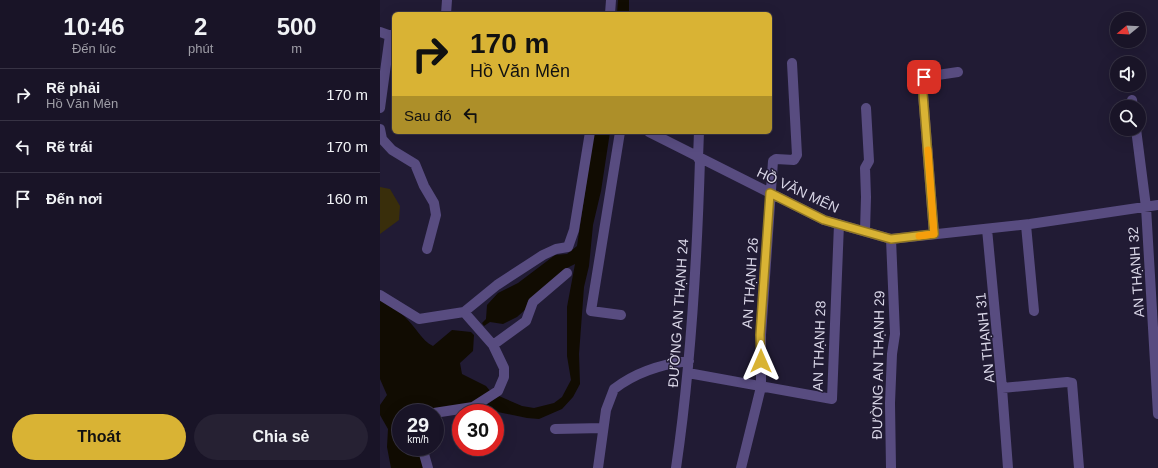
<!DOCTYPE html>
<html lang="vi">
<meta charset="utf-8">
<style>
:root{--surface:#191427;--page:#262133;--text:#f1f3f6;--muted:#9f9ea7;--line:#373344;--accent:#d9b334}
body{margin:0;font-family:Arial,sans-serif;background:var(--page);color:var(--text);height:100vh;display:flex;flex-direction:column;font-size:15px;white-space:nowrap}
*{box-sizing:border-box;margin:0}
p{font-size:13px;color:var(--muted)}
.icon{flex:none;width:22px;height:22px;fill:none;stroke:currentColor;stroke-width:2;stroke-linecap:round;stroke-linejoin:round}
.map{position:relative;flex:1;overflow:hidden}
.details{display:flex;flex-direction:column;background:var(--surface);width:380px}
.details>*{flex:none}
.guide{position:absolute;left:12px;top:12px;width:380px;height:122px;border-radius:6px;box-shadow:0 4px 16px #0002,0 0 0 1px var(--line);background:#d9b334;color:#111;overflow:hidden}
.needle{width:26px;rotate:252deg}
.fabs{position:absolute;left:730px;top:12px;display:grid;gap:8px}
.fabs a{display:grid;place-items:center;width:36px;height:36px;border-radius:50%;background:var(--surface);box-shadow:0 4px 16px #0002,0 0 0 1px var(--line);font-size:20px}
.speed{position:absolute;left:12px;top:404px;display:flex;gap:8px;font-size:20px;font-weight:700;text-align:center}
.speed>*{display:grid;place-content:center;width:52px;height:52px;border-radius:50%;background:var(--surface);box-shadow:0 4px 16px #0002,0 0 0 1px var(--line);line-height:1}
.speed small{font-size:10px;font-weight:400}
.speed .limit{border:6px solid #d22;background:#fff;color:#111}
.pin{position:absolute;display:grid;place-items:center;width:34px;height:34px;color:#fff;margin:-17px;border-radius:8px;box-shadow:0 2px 6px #0006}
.me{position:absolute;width:44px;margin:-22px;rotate:0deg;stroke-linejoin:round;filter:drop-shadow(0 0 3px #0008)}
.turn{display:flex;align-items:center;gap:14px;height:84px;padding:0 12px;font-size:18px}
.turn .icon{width:52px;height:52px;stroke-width:2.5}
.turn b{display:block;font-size:28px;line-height:34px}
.then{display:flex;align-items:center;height:38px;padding:0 12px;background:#0003;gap:8px;font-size:15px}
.eta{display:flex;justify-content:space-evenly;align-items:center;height:68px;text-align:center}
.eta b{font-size:24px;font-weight:600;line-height:28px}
.cta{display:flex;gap:8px;margin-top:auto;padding:8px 12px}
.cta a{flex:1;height:46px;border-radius:24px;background:var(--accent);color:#111;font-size:16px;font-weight:600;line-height:46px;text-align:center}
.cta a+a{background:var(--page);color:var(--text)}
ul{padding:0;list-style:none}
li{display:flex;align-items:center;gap:12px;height:52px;padding:0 12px;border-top:1px solid var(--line)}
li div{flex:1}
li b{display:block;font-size:15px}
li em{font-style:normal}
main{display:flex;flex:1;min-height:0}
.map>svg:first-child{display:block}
</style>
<main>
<section class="details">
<div class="eta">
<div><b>10:46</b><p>Đến lúc</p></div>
<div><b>2</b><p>phút</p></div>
<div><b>500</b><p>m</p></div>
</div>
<ul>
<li><svg class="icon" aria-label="right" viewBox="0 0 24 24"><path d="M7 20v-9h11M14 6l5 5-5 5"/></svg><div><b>Rẽ phải</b><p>Hồ Văn Mên</p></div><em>170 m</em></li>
<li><svg class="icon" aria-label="left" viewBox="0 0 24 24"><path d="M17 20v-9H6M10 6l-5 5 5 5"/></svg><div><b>Rẽ trái</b></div><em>170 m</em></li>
<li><svg class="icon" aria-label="arrive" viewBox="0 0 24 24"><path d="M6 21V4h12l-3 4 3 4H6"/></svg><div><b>Đến nơi</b></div><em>160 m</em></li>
</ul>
<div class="cta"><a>Thoát</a><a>Chia sẻ</a></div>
</section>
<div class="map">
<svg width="778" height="468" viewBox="0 0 778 468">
<rect width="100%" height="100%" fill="#211b34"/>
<!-- green -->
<path fill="#392e0b" d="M0,187l10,2 10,17 -1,14 -19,14z"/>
<!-- water -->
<path fill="#110c02" d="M238,0h11v14h-12z
M214,132h16l-9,59 -8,34 -4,41 -5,21 -5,67 1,30 -7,13 -11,12 -23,10 -12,-1 -39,-8 -2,-5 13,-9 23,10 12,2 20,-5 8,-6 9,-17 -4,-24v-49l8,-43 -10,5 -37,32 -2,8 -9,8 -14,7 -13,-2 -6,4 -2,-3 4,-4 1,-14 11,-12 20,-10 37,-28 12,-1 10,-8z
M0,299c8,6 18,11 25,18 10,9 17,24 28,29l19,-16 19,2 3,3 -1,16 -13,12 2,11 24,12 5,6c-24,19 -60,21 -90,21v34h17l6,21h-33l-4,-21 1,-18 -8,-14v-10l7,-10 -7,-16z"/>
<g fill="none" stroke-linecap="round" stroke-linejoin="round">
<!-- minor -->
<path stroke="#584c80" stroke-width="10" d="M66,14l1,-14
M230,14l1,-14
M0,32l14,5
M752,100l1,7
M0,108l10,-73
M0,129l2,10 10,11 23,14 9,22 10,17 2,12 -9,34
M756,129l10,78 12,207
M240,132l-29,179 30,4
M269,132l175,88 67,19 139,-15 128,-19
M318,158l1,-26
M646,225l8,86
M607,229l15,159 65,-6 5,1 7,85
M485,231l1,-34 -1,-29 4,-7 -3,-53
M554,234l-12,-153 2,-4 34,-5
M0,295l39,24 45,-7 33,-27 46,-30 13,-6 12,-2 6,-17 16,-98
M113,345l33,-24 7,-19 34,-29
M308,373l144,26 7,-175
M622,388l6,80
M54,413l39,-6 25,-16 6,-14v-9l-11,-23 -29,-33
M175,429l48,-1
M42,447l6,21
M218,468l8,-58 8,-21c22,-17 48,-25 75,-28
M296,468c15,-102 21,-206 24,-309
M361,468l20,-81v-52l12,-174 3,-2 18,1 3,-5 -5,-92
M511,468l-1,-65 2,-49 3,-20 -4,-95"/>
</g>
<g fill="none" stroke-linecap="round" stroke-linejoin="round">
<defs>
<path id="route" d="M381,361l-1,-26 10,-142 54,27 67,19 43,-5 -12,-153 2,-4"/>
</defs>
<!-- route casing -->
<use href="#route" stroke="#8d7422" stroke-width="10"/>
<!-- route -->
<use href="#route" stroke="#d9b334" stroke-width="7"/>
<!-- slow -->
<path stroke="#f59e0b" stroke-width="7" d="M539,236l15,-2 -6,-84"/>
</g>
<g text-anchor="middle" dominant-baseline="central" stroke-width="3" stroke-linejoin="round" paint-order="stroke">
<!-- street labels -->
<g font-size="14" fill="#dad7e8" stroke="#211b34">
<text transform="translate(418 190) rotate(25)">HỒ VĂN MÊN</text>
<text transform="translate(756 272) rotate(-94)">AN THẠNH 32</text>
<text transform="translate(370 283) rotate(-86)">AN THẠNH 26</text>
<text transform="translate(298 313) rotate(-86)">ĐƯỜNG AN THẠNH 24</text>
<text transform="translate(605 338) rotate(-96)">AN THẠNH 31</text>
<text transform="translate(439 346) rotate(-88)">AN THẠNH 28</text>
<text transform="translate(498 365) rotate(-89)">ĐƯỜNG AN THẠNH 29</text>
</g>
</g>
</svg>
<div class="fabs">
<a><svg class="needle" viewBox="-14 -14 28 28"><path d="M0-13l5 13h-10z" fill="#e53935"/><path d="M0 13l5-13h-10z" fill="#9f9ea7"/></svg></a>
<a><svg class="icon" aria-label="sound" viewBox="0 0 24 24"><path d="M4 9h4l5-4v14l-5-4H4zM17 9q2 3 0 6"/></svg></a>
<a><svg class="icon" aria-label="search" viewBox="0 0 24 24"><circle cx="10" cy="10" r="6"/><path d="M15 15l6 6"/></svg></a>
</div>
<div class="speed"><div>29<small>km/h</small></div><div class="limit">30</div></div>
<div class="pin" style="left:544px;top:77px;background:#d93025"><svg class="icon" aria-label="arrive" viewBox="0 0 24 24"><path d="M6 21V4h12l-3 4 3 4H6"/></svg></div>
<svg class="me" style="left:381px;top:361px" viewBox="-20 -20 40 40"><path d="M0-17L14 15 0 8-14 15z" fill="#d9b334" stroke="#fff" stroke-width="4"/></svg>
<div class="guide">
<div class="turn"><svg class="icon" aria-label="right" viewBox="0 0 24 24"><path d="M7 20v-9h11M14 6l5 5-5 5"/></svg><div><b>170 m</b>Hồ Văn Mên</div></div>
<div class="then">Sau đó<svg class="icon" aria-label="left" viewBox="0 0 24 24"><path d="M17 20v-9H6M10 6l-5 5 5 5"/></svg></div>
</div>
</div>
</main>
